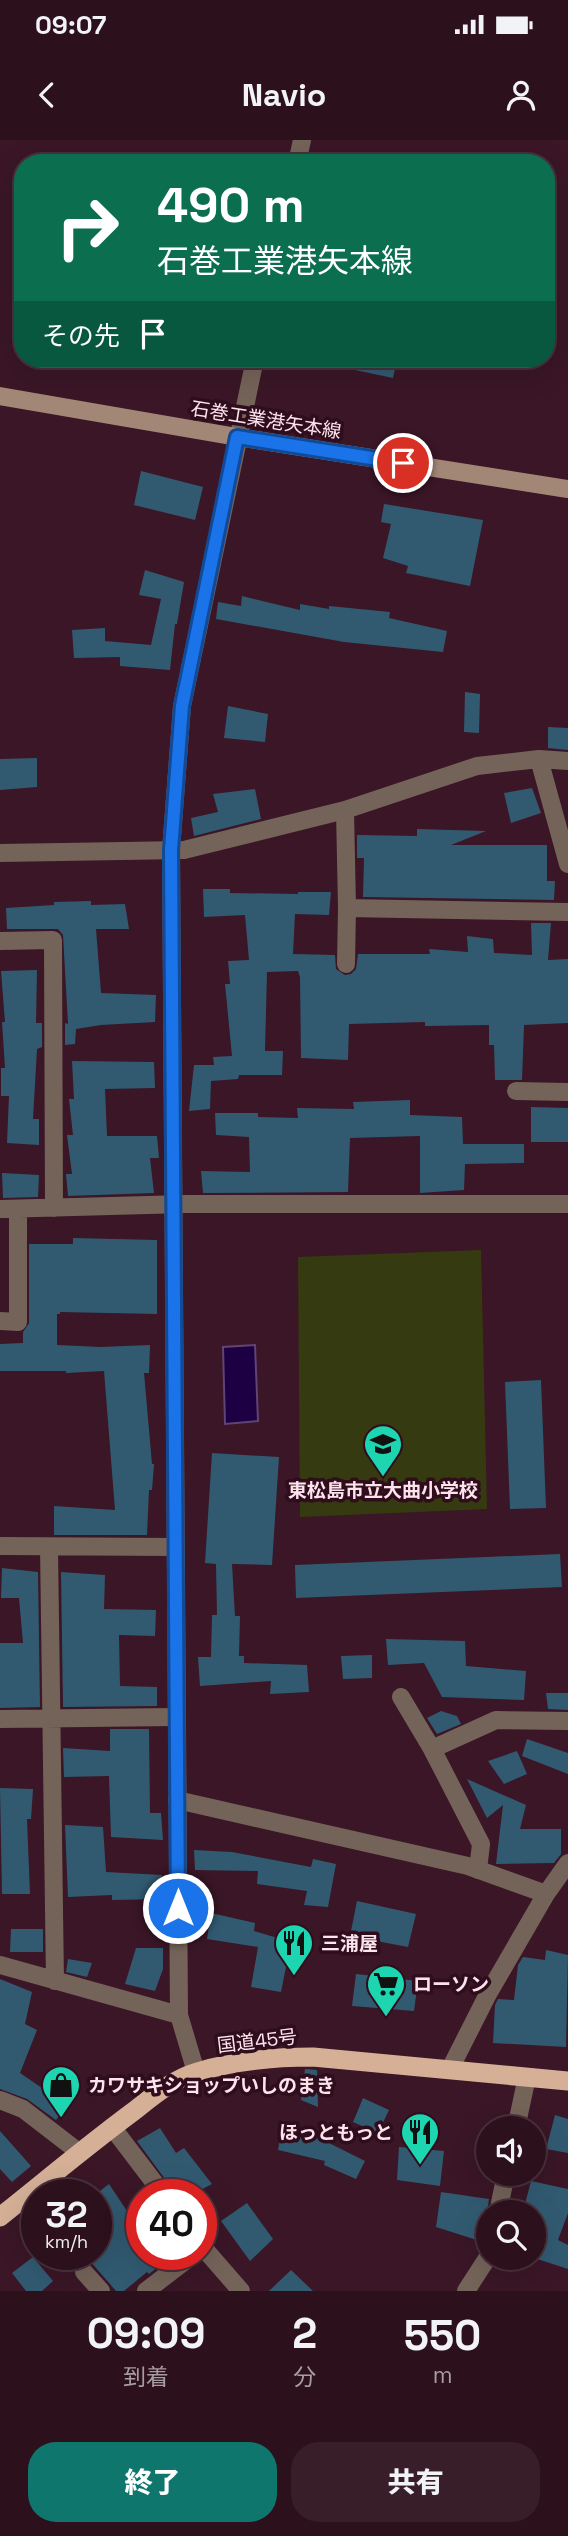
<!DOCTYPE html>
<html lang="ja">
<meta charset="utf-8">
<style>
:root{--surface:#2c101c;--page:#381e29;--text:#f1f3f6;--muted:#a69da3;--line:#48303b;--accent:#0f766e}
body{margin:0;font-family:"Space Grotesk","Noto Sans JP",sans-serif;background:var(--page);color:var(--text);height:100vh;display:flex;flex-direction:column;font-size:26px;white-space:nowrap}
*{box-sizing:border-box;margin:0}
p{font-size:23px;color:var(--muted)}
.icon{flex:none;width:38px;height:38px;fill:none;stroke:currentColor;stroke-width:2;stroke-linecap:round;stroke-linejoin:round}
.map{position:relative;height:2151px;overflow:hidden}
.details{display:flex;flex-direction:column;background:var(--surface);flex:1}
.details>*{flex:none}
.banner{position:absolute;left:14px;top:14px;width:541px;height:214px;border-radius:28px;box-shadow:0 7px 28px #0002,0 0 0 2px var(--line);background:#0b6e4f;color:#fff;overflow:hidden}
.buttons{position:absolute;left:476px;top:1976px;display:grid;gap:14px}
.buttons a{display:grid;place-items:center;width:70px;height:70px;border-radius:50%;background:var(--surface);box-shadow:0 7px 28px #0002,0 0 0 2px var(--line);font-size:35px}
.speed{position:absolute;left:21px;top:2039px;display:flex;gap:14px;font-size:35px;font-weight:700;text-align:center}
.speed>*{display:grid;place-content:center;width:91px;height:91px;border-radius:50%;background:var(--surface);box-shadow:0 7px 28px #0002,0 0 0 2px var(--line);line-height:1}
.speed small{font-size:18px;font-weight:400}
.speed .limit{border:10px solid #d22;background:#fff;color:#111}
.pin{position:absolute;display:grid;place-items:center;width:60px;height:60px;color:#fff;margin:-30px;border:4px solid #fff;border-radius:50%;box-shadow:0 2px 7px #0007}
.me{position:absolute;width:77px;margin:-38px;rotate:0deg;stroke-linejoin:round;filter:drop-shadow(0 0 5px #0008)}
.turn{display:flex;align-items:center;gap:24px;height:147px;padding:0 28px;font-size:32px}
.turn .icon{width:91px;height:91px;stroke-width:2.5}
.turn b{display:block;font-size:49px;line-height:60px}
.then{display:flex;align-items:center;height:66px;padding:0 28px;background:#0003;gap:14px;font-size:26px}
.eta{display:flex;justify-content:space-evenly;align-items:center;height:119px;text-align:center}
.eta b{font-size:42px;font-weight:800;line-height:49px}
.button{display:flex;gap:14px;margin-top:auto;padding:14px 28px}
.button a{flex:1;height:80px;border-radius:28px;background:var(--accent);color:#fff;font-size:28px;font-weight:800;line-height:80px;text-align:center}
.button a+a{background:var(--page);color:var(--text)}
.status{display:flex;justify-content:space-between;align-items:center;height:49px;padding:0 35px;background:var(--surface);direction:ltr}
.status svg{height:19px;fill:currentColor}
header{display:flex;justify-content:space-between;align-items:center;height:91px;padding:0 28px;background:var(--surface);font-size:32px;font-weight:800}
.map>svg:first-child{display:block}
</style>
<div class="status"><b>09:07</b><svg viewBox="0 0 49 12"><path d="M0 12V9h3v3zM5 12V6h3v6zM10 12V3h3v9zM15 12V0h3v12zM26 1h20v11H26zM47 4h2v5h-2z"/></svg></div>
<header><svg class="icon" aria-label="back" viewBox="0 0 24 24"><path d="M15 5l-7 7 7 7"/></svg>Navio<svg class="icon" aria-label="person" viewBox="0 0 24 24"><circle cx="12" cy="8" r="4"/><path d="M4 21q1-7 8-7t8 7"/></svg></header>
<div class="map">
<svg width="568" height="2151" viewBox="0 0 568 2151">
<rect width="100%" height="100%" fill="#3a1626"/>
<!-- green -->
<path fill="#363a10" d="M481,1110l6,259 -187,8 -2,-260z"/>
<!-- water -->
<path fill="#1d0044" stroke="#604476" stroke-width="2" d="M255,1205l3,76 -33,3 -2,-77z"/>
<!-- building -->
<path fill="#315a71" d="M337,219h60l-4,19 -57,-12z
M141,331l62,16 -8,33 -61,-15z
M384,364l99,16 -13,66 -64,-13 2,-7 -25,-8 8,-34 -10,-2z
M145,430l39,12 -7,42h-2l-5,46 -50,-4v-9l-46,1 -2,-28 33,-2v13l46,4 10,-46 -22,-4z
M242,456l58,14v-6l29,5v-3l61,6 -1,6 58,13 -4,21 -99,-10 -128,-23 2,-17 23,4z
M465,552l15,2 -1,39 -15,-1z
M228,566l40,8 -3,28 -41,-4z
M548,587l20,1v22l-20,-2z
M37,618v29l-37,3v-31z
M532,648l9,25 -30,10 -7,-30z
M255,649l6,30 -67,17 -3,-18 27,-6 -5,-18z
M417,689l69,2 -35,14h96v36h8l-1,19 -191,-3 1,-39h-7v-23l60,1z
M203,749h27v4l68,1v-2h33l-2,23 -34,-1 -2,40 42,1 1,14 9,6 6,-1 5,-5 2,-15h72l-1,-5 39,3 -1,-16 26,3 1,14 38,2 -1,-32h20l-3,37 20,-1v64l-44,2 -2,55h-27l-1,-35h-5v-20l-64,1v-4l-76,2 -1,36 -47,-2 -1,-81 -2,-6 -31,1 -2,79h18l-1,24h-43l-1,4 -27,2 -1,28 -21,2 5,-46h20l-1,-8 19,-1 -7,-72h5l-2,-23 21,-1 -4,-45 -41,2z
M91,761v4l34,-1 4,25h-33l5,64 55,2 -1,27 -54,3 -25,4 -1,15 -10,1v-22l3,1 -5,-89 -5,-6h-51l-1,-21 48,-3v-3z
M37,830l-1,53h6v24l-5,2 -4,70h6v26l-32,-2 2,-47h-8v-28h4l-3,-46h3l-4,-51z
M72,921l82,1 1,26 -50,1 2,47h50l2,22h-9l4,35 -86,3 -2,-22h6l-5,-39h6l-4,-36h5z
M410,960v15l52,2 1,27h61v19l-59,1 -1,26 -44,3v-57l-70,2 -2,54 -145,1 -2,-22 49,1 -1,-35 -33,-2 -1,-22h43v4l40,1 -1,-10 57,1 -1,-7z
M531,967l37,1v34h-37z
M2,1033l37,2 -1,22 -35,1z
M73,1098l84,2v74l-97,-2v2h-3v31l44,2 49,-2 -1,28h-5l8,91h2l-2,26h-3l-2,45h-93v-29l61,4 -11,-139 -38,2v-2h-66v-27l23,-1v-11l6,-9v-79h44z
M541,1240l5,128 -36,1 -5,-127z
M212,1313l67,4 -7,108 -40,-1 3,52h5l-1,40h5v7l63,2 2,27 -39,2 1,-13 -71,5 -2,-29h13l1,-42h5l-1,-51 -11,-1z
M560,1414l2,33 -266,11 -1,-33z
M2,1428l36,4 2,135 -40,1v-65h23l-4,-45h-18z
M61,1432l44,3 -1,34 52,1 -1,26 -36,-1 1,51 37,1v19l-94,1z
M386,1499l79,2 1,25 60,5 -2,29 -82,-3 -18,-34 -36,2z
M372,1515v23l-29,1 -2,-23z
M546,1553h22v17l-20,-1z
M441,1571l16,5 4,8 -24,10 -10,-16z
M110,1589h39l1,84h11l2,27 -52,-3 -2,-61 -45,1 -1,-29 47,3z
M527,1599l41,14v21l-46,-18z
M517,1611l10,23 -23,10 -16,-23z
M467,1639l59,26 -6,24h41v25l-7,9 -58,1 7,-59 -16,13z
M0,1648l33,1 -2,30h-4l3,75h-28z
M65,1685l38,2 3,45 56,3v24l-50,1v-5l-44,2z
M194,1710l38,2 79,15 2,-8 23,5 -8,43 -24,-2 3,-14 -50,-7 1,-13 -63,-1z
M357,1761l59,13 -8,33 -58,-11z
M211,1773l44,10 -1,8 37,11 -10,50 -30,-5 7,-40 -51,-8z
M11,1789h32v23h-33z
M136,1808h27v21l-8,22 -30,-7z
M546,1810l22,5 -2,92 -73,-4 2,-38 3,-6 16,1 4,-35 5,-8 22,3z
M68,1819l24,4 -5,14 -21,-5z
M356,1834l62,7 -4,30 -62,-5z
M0,1839l32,13 -7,32 12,6 -17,43 47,32 -11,15 -29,-21 -27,-10z
M305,1929l12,1 1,37 -17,-7z
M363,1958l26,12 -11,23 -25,-11z
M555,1975l13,4v34l-22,-4z
M283,1980l82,41 -9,18 -32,-14 1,-4 -47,-11z
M160,1988l16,25 8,-5 28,36 -19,10h-17l-39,-53z
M0,1991l31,35 -19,16 -12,-13z
M399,2007l45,4 -4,35 -43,-6z
M531,2041l37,8v24l-10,27 10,5v24l-34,-11v-52l-9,-2z
M109,2044l26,39 7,-5v36h33l-26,20 -2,-2 -23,19h-8l-26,-30 6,-7v-60z
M441,2052l48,7 -6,43 -47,-15z
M247,2063l26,36 -23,22 -29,-40z
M33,2117l20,24 -11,10h-16l-14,-18z
M291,2130l22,21h-44z"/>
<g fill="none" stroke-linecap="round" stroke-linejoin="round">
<!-- minor -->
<path stroke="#746359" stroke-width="18" d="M539,619l29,105
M345,670l2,98 221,4
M0,713l184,-3 161,-40 132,-44 62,-7 29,2
M0,801l53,-1 1,268
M346,824l1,-56
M516,951l52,1
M0,1069l185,-5h383
M0,1181l18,1v-113
M0,1406l174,1
M49,1407l6,434
M401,1557l31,52 49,95 -3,26
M0,1579l176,-2
M432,1609l64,-29 72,1
M177,1660l291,66 78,28
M0,1825l179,50
M450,1929l38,-75 58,-100 22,-31
M0,1960l23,9 57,44
M112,1987l51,67
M516,1988l11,-51
M498,2072l8,-38
M201,2105l40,46
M84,2132l17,19
M146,2151l48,-37
M466,2151l22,-34"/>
<!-- tertiary -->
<path stroke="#746359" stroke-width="18" d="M297,23l5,-23
M196,1932l-17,-57 -8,-1165 11,-144 73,-347"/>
<!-- secondary -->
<path stroke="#a28776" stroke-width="18" d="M0,256l237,41 331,52"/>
<!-- trunk -->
<path stroke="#d5b097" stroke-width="19" d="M0,2077c44,-35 88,-72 134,-106 19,-15 39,-32 63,-39 37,-11 78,-15 116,-15l255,24"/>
</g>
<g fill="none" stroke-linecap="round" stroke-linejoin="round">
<defs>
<path id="route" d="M178,1768l-7,-1058 11,-144 55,-269 166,26"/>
</defs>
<!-- route casing -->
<use href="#route" stroke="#114b97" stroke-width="18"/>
<!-- route -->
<use href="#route" stroke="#1a73e8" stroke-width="12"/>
</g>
<!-- icons -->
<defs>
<symbol id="school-pin" viewBox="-11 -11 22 30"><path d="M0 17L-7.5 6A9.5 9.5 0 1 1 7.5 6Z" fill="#1dd5b1" stroke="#2f0d1c"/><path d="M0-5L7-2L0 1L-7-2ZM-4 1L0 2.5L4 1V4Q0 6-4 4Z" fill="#111"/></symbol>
<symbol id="restaurant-pin" viewBox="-11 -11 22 30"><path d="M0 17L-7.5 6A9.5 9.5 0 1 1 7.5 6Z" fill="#1dd5b1" stroke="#2f0d1c"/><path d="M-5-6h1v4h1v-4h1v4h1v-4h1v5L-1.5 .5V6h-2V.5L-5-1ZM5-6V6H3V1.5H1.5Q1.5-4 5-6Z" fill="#111"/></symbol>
<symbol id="supermarket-pin" viewBox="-11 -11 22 30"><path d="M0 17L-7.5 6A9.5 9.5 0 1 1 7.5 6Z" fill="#1dd5b1" stroke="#2f0d1c"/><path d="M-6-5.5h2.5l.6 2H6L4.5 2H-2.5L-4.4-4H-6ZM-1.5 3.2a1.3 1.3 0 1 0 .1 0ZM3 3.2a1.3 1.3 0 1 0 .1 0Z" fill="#111"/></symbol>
<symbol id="shop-pin" viewBox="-11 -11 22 30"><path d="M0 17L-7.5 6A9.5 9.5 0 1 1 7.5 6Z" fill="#1dd5b1" stroke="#2f0d1c"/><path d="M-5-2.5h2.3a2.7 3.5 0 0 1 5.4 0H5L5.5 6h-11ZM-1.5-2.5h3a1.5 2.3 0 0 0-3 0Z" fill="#111"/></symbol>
</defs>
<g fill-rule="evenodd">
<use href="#school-pin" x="361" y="1282" width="44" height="60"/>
<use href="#restaurant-pin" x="272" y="1781" width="44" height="60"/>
<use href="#supermarket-pin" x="364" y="1822" width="44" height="60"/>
<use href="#shop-pin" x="39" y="1923" width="44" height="60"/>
<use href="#restaurant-pin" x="398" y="1970" width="44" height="60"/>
</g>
<g text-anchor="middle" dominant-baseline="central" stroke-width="7" stroke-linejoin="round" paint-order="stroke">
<!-- street labels -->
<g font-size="19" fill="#fce3ec" stroke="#2f0d1c">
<text transform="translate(266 280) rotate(9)">石巻工業港矢本線</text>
<text transform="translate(257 1901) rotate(-7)">国道45号</text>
</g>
<!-- poi labels -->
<g font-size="19" font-weight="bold" fill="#fce3ec" stroke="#2f0d1c" text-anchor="start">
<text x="383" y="1350" text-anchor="middle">東松島市立大曲小学校</text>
<text x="321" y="1803">三浦屋</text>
<text x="413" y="1844">ローソン</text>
<text x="88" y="1945">カワサキショップいしのまき</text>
<text x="393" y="1992" text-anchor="end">ほっともっと</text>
</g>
</g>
</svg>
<div class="buttons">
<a><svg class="icon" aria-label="sound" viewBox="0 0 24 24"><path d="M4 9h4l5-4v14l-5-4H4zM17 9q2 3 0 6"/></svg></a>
<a><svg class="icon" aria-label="search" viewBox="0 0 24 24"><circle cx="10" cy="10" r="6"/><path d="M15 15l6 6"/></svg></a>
</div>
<div class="speed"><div>32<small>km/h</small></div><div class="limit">40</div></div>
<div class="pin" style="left:403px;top:323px;background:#d93025"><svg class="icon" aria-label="arrive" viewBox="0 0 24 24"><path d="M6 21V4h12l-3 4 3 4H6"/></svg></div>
<svg class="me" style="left:178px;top:1768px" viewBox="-20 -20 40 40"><circle r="17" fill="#1a73e8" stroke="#fff" stroke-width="3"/><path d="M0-11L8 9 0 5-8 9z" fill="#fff"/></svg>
<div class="banner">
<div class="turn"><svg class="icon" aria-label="right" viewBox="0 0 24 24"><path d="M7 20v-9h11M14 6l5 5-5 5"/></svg><div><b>490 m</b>石巻工業港矢本線</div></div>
<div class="then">その先<svg class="icon" aria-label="arrive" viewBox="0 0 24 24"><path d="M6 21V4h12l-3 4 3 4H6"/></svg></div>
</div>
</div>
<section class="details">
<div class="eta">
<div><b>09:09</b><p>到着</p></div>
<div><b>2</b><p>分</p></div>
<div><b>550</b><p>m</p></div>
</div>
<div class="button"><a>終了</a><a>共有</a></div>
</section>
